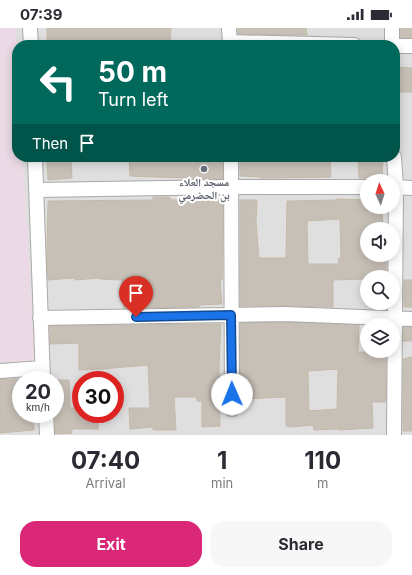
<!DOCTYPE html>
<meta charset="utf-8">
<style>
:root{--surface:#fff;--page:#f7f7f7;--text:#2b2b33;--muted:#7c7c81;--accent:#db2777}
body{margin:0;font-family:Inter,"Noto Naskh Arabic",sans-serif;background:var(--page);color:var(--text);height:100vh;display:flex;flex-direction:column;font-size:15px;white-space:nowrap}
*{box-sizing:border-box;margin:0}
p{font-size:13px;color:var(--muted)}
.icon{flex:none;width:22px;height:22px;fill:none;stroke:currentColor;stroke-width:2;stroke-linecap:round;stroke-linejoin:round}
.map{position:relative;height:407px;overflow:hidden}
.details{display:flex;flex-direction:column;background:var(--surface);flex:1}
.details>*{flex:none}
.guide{position:absolute;left:12px;top:12px;width:388px;height:122px;border-radius:16px;box-shadow:0 2px 10px #0003;background:#00695c;color:#fff;overflow:hidden}
.needle{width:26px;rotate:356deg}
.controls{position:absolute;left:360px;top:146px;display:grid;gap:8px}
.controls a{display:grid;place-items:center;width:40px;height:40px;border-radius:50%;background:var(--surface);box-shadow:0 2px 10px #0003;font-size:20px}
.speed{position:absolute;left:12px;top:343px;display:flex;gap:8px;font-size:20px;font-weight:700;text-align:center}
.speed>*{display:grid;place-content:center;width:52px;height:52px;border-radius:50%;background:var(--surface);box-shadow:0 2px 10px #0003;line-height:1}
.speed small{font-size:10px;font-weight:400}
.speed .limit{border:6px solid #d22;background:#fff;color:#111}
.pin{position:absolute;display:grid;place-items:center;width:34px;height:34px;color:#fff;margin:-41px -17px;border-radius:50% 50% 50% 0;rotate:-45deg;box-shadow:0 0 4px #0007}
.pin .icon{rotate:45deg}
.me{position:absolute;width:44px;margin:-22px;rotate:359deg;stroke-linejoin:round;filter:drop-shadow(0 0 3px #0008)}
.turn{display:flex;align-items:center;gap:14px;height:84px;padding:0 20px;font-size:18px}
.turn .icon{width:52px;height:52px;stroke-width:2.5}
.turn b{display:block;font-size:28px;line-height:34px}
.then{display:flex;align-items:center;height:38px;padding:0 20px;background:#0003;gap:8px;font-size:15px}
.eta{display:flex;justify-content:space-evenly;align-items:center;height:68px;text-align:center}
.eta b{font-size:24px;font-weight:700;line-height:28px}
.cta{display:flex;gap:8px;margin-top:auto;padding:8px 20px}
.cta a{flex:1;height:46px;border-radius:16px;background:var(--accent);color:#fff;font-size:16px;font-weight:700;line-height:46px;text-align:center}
.cta a+a{background:var(--page);color:var(--text)}
.status{display:flex;justify-content:space-between;align-items:center;height:28px;padding:0 20px;background:var(--surface);direction:ltr}
.status svg{height:11px;fill:currentColor}
.map>svg:first-child{display:block}
</style>
<div class="status"><b>07:39</b><svg viewBox="0 0 49 12"><path d="M0 12V9h3v3zM5 12V6h3v6zM10 12V3h3v9zM15 12V0h3v12zM26 1h20v11H26zM47 4h2v5h-2z"/></svg></div>
<div class="map">
<svg width="412" height="407" viewBox="0 0 412 407">
<rect width="100%" height="100%" fill="#f2f0e9"/>
<!-- residential -->
<path fill="#e0dfdf" fill-rule="evenodd" d="M0,0h412v407h-412zM17,17h378v112h-378zM367,153h26v26h-26zM367,201h26v26h-26zM367,249h26v26h-26zM367,297h26v26h-26zM21,352h34v34h-34zM81,352h34v34h-34z"/>
<!-- industrial -->
<path fill="#ebdae5" d="M0,0h16l1,129h6l12,206 -35,1z"/>
<!-- building -->
<path fill="#c7c0b7" stroke="#c5baaa" fill-rule="evenodd" d="M47,0h124l-1,17h-123z
M238,0h68l1,7 -69,-1z
M401,0h11v10h-12z
M398,39l14,1v24h-16z
M47,129h24l1,21 -24,2z
M129,129h93l1,22h-38v-1l-55,-2z
M240,129h90l1,20 -57,1h-14v-1l-20,-1z
M358,129h25l-1,21h-23z
M153,169h17v3l53,-1 -1,81h-2l2,24 -23,1v2l-75,1 -2,-28 -23,-1v-1l-24,2v-2l-27,2 -1,-21 1,-58 105,-1z
M337,171l30,1v7h15l1,22h-16v30h19v18h-19v2l-34,1v27l-48,-1h-45v-106h17l-1,22 3,36h27l1,-57 50,-1zM339,191l1,1 1,38 -3,1 1,5h-31l-1,-43z
M404,252h8v27h-8z
M285,294l74,3 -1,27h28v50h-14l1,26 -34,2v-1l-25,1 -1,-5 -20,2 -7,-1v-29l-46,2v-76zM338,341l-1,40 -28,2 -1,-40z
M221,296l-2,42 1,60 -18,1v-26h-5v-4h-23l2,33h-23v-3l-23,2 -1,-21h21l-2,-43 -46,4 -23,1v-27l-29,1v-18z
M403,299h9v14h-9z
M412,329v74h-9v-72z
M0,351h21v35h13v16l-34,3z
M55,352h14l1,28h11v6h17v15h-26v4l-17,1z"/>
<g fill="none" stroke-linecap="round" stroke-linejoin="round">
<defs>
<path id="minor" d="M30,0l1,17
M229,0l1,17
M392,0v17
M230,14l124,3
M395,18h17
M35,129l8,223
M231,129l1,252
M394,129l2,30 -2,248
M393,159l19,1
M36,162l195,-3h136
M40,290l245,-4 127,5
M0,343l42,-3
M46,386l1,21"/>
</defs>
<!-- minor casing -->
<use href="#minor" stroke="#a9a9a9" stroke-width="16"/>
<!-- minor -->
<use href="#minor" stroke="#fff" stroke-width="14"/>
</g>
<g fill="none" stroke-linecap="round" stroke-linejoin="round">
<defs>
<path id="route" d="M136,289l95,-2 1,79"/>
</defs>
<!-- route casing -->
<use href="#route" stroke="#114b97" stroke-width="10"/>
<!-- route -->
<use href="#route" stroke="#1a73e8" stroke-width="7"/>
</g>
<!-- markers -->
<circle fill="#6b7280" stroke="#fff" stroke-width="1.5" cx="204" cy="141" r="4"/>
<g text-anchor="middle" dominant-baseline="central" stroke-width="4" stroke-linejoin="round" paint-order="stroke">
<!-- worship labels -->
<g font-size="11" font-weight="bold" fill="#5b616d" stroke="#fff">
<text x="204" y="154">مسجد العلاء<tspan x="204" dy="13">بن الحضرمي</tspan></text>
</g>
</g>
</svg>
<div class="controls">
<a><svg class="needle" viewBox="-14 -14 28 28"><path d="M0-13l5 13h-10z" fill="#e53935"/><path d="M0 13l5-13h-10z" fill="#7c7c81"/></svg></a>
<a><svg class="icon" aria-label="sound" viewBox="0 0 24 24"><path d="M4 9h4l5-4v14l-5-4H4zM17 9q2 3 0 6"/></svg></a>
<a><svg class="icon" aria-label="search" viewBox="0 0 24 24"><circle cx="10" cy="10" r="6"/><path d="M15 15l6 6"/></svg></a>
<a><svg class="icon" aria-label="layers" viewBox="0 0 24 24"><path d="M12 4l9 5-9 5-9-5zM3 14l9 5 9-5"/></svg></a>
</div>
<div class="speed"><div>20<small>km/h</small></div><div class="limit">30</div></div>
<div class="pin" style="left:136px;top:289px;background:#d93025"><svg class="icon" aria-label="arrive" viewBox="0 0 24 24"><path d="M6 21V4h12l-3 4 3 4H6"/></svg></div>
<svg class="me" style="left:232px;top:366px" viewBox="-20 -20 40 40"><circle r="19" fill="#fff"/><path d="M0-13L10 11 0 6-10 11z" fill="#1a73e8"/></svg>
<div class="guide">
<div class="turn"><svg class="icon" aria-label="left" viewBox="0 0 24 24"><path d="M17 20v-9H6M10 6l-5 5 5 5"/></svg><div><b>50 m</b>Turn left</div></div>
<div class="then">Then<svg class="icon" aria-label="arrive" viewBox="0 0 24 24"><path d="M6 21V4h12l-3 4 3 4H6"/></svg></div>
</div>
</div>
<section class="details">
<div class="eta">
<div><b>07:40</b><p>Arrival</p></div>
<div><b>1</b><p>min</p></div>
<div><b>110</b><p>m</p></div>
</div>
<div class="cta"><a>Exit</a><a>Share</a></div>
</section>
